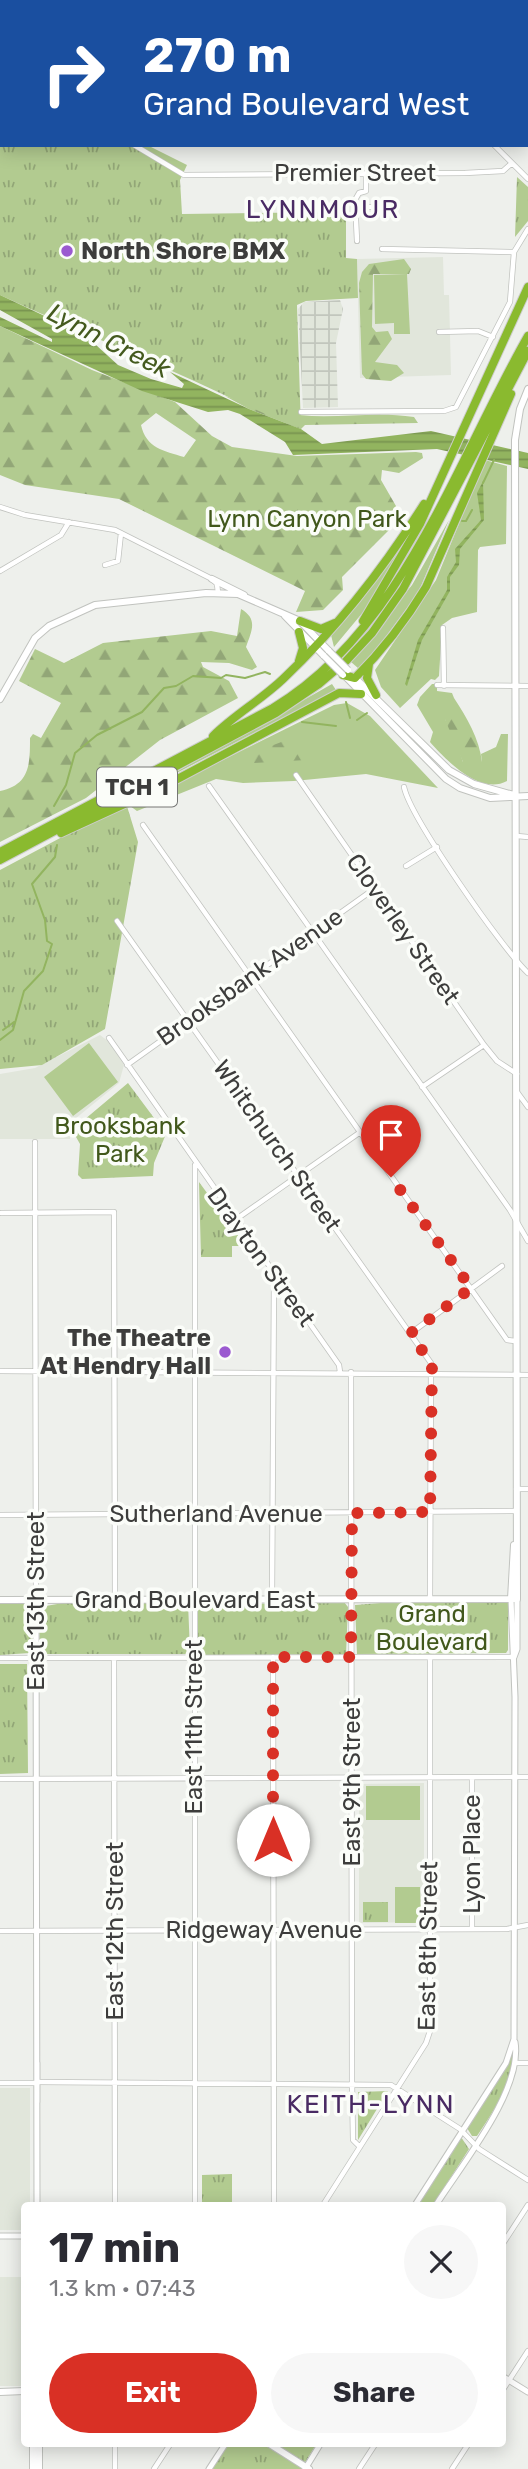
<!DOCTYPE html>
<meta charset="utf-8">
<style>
:root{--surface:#fff;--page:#f7f7f7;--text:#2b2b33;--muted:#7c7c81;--accent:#d93025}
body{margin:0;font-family:Rubik,sans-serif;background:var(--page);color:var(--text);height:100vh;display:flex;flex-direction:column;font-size:26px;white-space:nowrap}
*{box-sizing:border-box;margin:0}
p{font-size:23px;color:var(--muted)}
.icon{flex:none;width:38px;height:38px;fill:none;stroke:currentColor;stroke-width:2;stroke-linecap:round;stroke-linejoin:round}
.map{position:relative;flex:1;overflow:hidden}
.details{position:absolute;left:21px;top:2202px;width:485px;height:245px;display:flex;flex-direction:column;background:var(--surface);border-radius:7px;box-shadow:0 4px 18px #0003}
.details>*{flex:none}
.hud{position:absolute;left:0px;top:0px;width:528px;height:147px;box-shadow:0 4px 18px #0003;background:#1a4fa0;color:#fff;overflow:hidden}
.pin{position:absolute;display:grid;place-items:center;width:60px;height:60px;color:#fff;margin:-72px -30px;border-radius:50% 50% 50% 0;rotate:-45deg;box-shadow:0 0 7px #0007}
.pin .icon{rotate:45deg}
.me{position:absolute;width:77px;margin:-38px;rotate:0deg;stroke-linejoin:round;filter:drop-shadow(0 0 5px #0008)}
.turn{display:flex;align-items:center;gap:24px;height:147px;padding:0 28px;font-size:32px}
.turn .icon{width:91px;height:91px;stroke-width:2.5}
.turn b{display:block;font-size:49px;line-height:60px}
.round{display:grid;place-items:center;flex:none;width:74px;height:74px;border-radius:37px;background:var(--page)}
.overview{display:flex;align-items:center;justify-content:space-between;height:119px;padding:0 28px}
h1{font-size:42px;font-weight:700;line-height:52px}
.button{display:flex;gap:14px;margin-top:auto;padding:14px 28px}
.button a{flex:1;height:80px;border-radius:42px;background:var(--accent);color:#fff;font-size:28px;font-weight:700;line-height:80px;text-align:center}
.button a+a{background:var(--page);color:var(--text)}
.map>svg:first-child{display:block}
</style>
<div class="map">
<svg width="528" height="2469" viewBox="0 0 528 2469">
<defs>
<pattern id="industrial-grid" width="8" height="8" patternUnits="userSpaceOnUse" patternTransform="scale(1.75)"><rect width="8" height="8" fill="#e1e6db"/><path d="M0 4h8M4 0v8" fill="none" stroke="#c2c6bd"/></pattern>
<pattern id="forest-firs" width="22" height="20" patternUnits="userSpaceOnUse" patternTransform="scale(1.75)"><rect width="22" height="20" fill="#b2cb90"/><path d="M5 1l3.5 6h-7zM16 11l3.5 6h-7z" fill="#92a677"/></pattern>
<pattern id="park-tufts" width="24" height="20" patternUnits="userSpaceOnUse" patternTransform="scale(1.75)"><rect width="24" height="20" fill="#b2cb90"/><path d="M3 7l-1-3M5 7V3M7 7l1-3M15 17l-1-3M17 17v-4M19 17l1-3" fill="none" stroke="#92a677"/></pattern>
<pattern id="water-rules" width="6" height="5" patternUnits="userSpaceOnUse" patternTransform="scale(1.75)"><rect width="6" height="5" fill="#92b45f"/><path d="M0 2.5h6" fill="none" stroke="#789450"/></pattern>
</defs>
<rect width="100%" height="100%" fill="#eef0ec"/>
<!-- built -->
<path fill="#e1e6db" d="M443,257l1,38h5l2,80 -91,3 -3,-119z
M100,1035l12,9 12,21 -5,18 -49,40v16h-70v-65l35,-6z
M424,1783v139l-65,1v-139z
M0,2088h30v117h-6v25h-24z
M0,2277h24v109h-24z"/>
<!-- industrial -->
<path fill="url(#industrial-grid)" d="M340,300l3,9 -7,34 2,64 -35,1 -5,-99 6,-7z"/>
<!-- green -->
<path fill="#b2cb90" d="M407,274l3,60h-16v-11l-19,1 -1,-49z
M485,460l22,6 -1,78 -26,3 -2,3 -1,62 -25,6 -10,7 -3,51 -4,4 -4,-1 -31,29 -19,-21 -6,-17 61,-90z
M449,520l-31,73 -51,69 -9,6 -7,-6 61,-77z
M401,549l-37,62 -30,36 -3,-12z
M332,684l4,6 -192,100z
M432,684h5v7l15,2 2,5h-7l-2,21 10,18 8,25h19l-1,-8 15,-7 5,-13h7l-1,47c-27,15 -61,-21 -77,-39l3,-10 -16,-27 3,-8z
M347,703l23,13 68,72 -72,-14 -72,7 -51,2 -27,-4 -79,32 -7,-5 204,-101z
M89,1043l29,39 -45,34 -29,-39z
M366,1786h54v34h-54z
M395,1887h25l1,36h-26z"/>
<!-- forest -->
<path fill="url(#forest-firs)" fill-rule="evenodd" d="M404,259l7,10 -2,5h-36l-1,53 4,5 12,-1 4,8 -17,23 22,3 7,8 -13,8 -25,-2 -4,-5 -3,-91 3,-11 7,-8z
M0,326l92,44 83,32 37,34 20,11 65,9 119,-4 6,1 1,5 -24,15 -17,-3 -1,10 15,26 -6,23 -48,48 1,13 -20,20 -27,2 9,-21 -186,-92 -94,-14 -25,-10zM156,413l40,27 -12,17c-20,-6 -38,-9 -43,-32z
M225,396c25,8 48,16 74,19 38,4 76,-4 115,2l4,6 -113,2 -4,4 -52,-20z
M241,609c17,10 11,21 5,38l11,20 -5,3 -23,-7 -28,-1 2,5 26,14 9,17 -78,42 -74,58 -86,44v-51c30,-6 30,-27 30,-53l3,-4 8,4 20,-35 -42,-22 16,-32 29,14 39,-20 108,-12 26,5z
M447,697l7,1c13,20 25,40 28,64l-11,8 -8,-8 -22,-52z
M284,741l19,1 29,27 -26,-9 -52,3 1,-11z"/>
<!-- park -->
<path fill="url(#park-tufts)" d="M0,0h59l-57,2v143h145l40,20 -7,15 2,34 164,-2v46l11,1 1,39 -52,3 -9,4 4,124c-38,-15 -72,-32 -109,-49 -64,-29 -128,-55 -192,-85z
M517,177l11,10v34l-13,16z
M126,803l12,39 -33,187 -63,36 -42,4v-199z
M128,1083l38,51 -12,29 -1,13 -71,3 -4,-4 2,-31 -8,-14z
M199,1182l47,64h-14v11h-31z
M0,1602l30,1 3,41 -3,9 -30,2z
M344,1602l4,5 -2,47 -146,1 -3,-4 1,-46z
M393,1602l115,1v47l-2,3 -149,1 -2,-49z
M63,1603h125l2,48 -4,3h-144l-3,-5 1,-42z
M0,1664h27l1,109 -28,1z
M363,1902h25v20h-25z
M514,2045c-1,37 -17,61 -37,91h-5l-5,-8z
M388,2091l-30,49v-48z
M461,2137l8,12 -36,56h-16z
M232,2174v31h-30v-30z
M228,2443h89l-16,26h-90z"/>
<!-- water -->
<path fill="url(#water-rules)" d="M0,295l85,40 33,30 33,14 31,9 2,-4 -14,-12 79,37 52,20 21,15 109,-13 97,22v16l-91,-20 -144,6 -8,-13 -45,-28 -12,-4 -20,2 -66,-21 -142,-65v-9l52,25v-3l-52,-29z
M483,481l1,39 -24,29 -1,16 -9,12v14l-28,49 -15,46 -2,-2 13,-44 29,-50v-13l9,-15 -1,-13 26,-29 -4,-27z"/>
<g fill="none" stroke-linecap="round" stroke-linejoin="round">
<!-- stream -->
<path stroke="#92b45f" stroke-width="2" d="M483,483l11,-23
M462,521h4l6,-11
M346,702l4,16
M357,720l10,-7
M302,722l34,4
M54,806l12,-21 9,-32 22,-18 45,-23 22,-24 12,-2 17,-10 28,2 5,-3 19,3 20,-6 5,2
M3,1030l11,-8
M0,1040l13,-10 11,-39 19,-20 9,-27 -5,-3 -2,-21 -13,-36 23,-27 2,-12"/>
<defs>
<path id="minor" d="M63,2l1,-2
M0,77h2
M134,145l50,30 281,-2 38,-2 9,-8
M494,145l34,34
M357,207h25
M357,241l-2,-41 4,-7 7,-2v-18
M382,249l131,3
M439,332l39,-1 15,6
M301,412l143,-1 12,-4 54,-105 4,-50 14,-23
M0,507l25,8 90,15 97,49 5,5 1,9
M105,565l13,-4 3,-28
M0,571l61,-36 8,-13
M443,628l1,58
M437,685l91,1
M296,775l188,270 13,16 20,13
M209,786l301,424 18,31
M404,787c6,30 99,163 124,186
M143,825l364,515 8,1
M517,836l11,1
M406,866l31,-19
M117,921l314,442 -1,236
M109,1038l230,327 1,7
M127,1065l247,-176
M422,1087l62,-42
M517,1092l11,15
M35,1142l1,458
M1,1213l113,-1 1,388
M235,1220l124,-87
M411,1333l91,-67
M0,1371l528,4
M351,1372l1,710 1,58 7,7
M516,1489h12
M0,1515l515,-4
M272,1600l2,-322
M273,1657l1,548
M0,1658l514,-1
M114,1658l1,547
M0,1779l528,-2
M472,1929v-150
M0,1931l507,-2 21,-4
M516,2063h12
M38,2082l353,3 69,44 19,20 49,31
M0,2083h35
M195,2205v-1040
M323,2205l103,-162 4,-12v-374
M502,2245l26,-40
M502,2391l26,-40
M115,2469v-26
M154,2469l17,-26
M359,2469l17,-26
M452,2469l17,-26"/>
<path id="tertiary" d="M396,0l11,2
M439,0l6,2
M527,29l1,1
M527,37h1
M36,1600l1,605
M514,1657l3,-8v-50
M37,2102v-39
M415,2205l91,-142 8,-24 1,-342 -4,-98
M436,2205c26,-41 87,-115 79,-163
M0,2236h24
M502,2376l26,16
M209,2469l17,-26
M305,2469l16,-26"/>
<path id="secondary" d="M212,579l32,16
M285,616l39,40
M345,676l101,103 14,9 30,10 38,-2
M353,676l96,94 25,14 43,12
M0,699l35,-61 14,-12 46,-21 111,-12 32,1 62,27 29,30
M511,1599l3,-54
M0,1600l517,-1 -2,-1159 5,-31 8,-20
M0,2392l24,-1
M33,2443v26
M268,2443l41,26
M39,2469v-26"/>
<path id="motorway" d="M300,621l21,8 14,-6
M363,621l57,-97 108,-237
M299,632l4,16 -4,13
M369,664l-2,14 9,17
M343,675l12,3c27,-27 51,-58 71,-91l85,-193
M213,736c21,-21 48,-36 70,-57 55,-52 101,-111 141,-175
M61,833l109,-50 169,-90 22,1
M0,852l273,-144c130,-78 183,-246 255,-372
M0,860l276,-147 43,-29 27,-23 26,-28 31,-44 125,-238"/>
</defs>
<!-- minor casing -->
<use href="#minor" stroke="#c1c3bf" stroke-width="6"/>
<!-- tertiary casing -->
<use href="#tertiary" stroke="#c1c3bf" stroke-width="7"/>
<!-- secondary casing -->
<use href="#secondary" stroke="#c1c3bf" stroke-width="8"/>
<!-- motorway casing -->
<use href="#motorway" stroke="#cdcdcc" stroke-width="10"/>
<!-- minor -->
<use href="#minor" stroke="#fff" stroke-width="4.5"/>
<!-- tertiary -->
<use href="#tertiary" stroke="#fff" stroke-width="5"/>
<!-- secondary -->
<use href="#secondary" stroke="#fff" stroke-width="6"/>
<!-- motorway -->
<use href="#motorway" stroke="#8aba2f" stroke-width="8"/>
<defs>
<path id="secondary-bridge" d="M329,651l19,19
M324,656l19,19"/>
</defs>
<!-- secondary-bridge casing -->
<use href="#secondary-bridge" stroke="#c1c3bf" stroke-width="8" stroke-linecap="butt"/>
<!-- secondary-bridge -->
<use href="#secondary-bridge" stroke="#fff" stroke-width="6"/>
</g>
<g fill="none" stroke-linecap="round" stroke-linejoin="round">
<!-- route -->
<path stroke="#d93025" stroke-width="12" stroke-dasharray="0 21.6" d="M273,1840v-183h78l1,-144 78,-1 2,-146 -21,-33 60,-45 -80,-111"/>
</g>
<!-- markers -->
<g fill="#9b5ad0" stroke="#fbfdf9" stroke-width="2.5">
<circle cx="67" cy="251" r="7"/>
<circle cx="225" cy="1352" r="7"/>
</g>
<g text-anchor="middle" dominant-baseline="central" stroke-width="7" stroke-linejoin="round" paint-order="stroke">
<!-- shield labels -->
<rect fill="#fbfdf9" stroke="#767775" stroke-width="2" x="97" y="767.5" width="80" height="39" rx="5"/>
<g font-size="23" font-weight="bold" fill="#3d3d3c">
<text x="137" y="787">TCH 1</text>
</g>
<!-- street labels -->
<g font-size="24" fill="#3d3d3c" stroke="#fbfdf9">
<text x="355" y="173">Premier Street</text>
<text transform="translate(403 929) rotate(55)">Cloverley Street</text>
<text transform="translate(250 977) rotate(-35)">Brooksbank Avenue</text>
<text transform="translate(277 1146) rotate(55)">Whitchurch Street</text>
<text transform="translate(261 1257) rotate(54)">Drayton Street</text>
<text x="216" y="1514">Sutherland Avenue</text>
<text x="195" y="1600">Grand Boulevard East</text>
<text transform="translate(36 1601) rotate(-90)">East 13th Street</text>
<text transform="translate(194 1727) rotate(-90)">East 11th Street</text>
<text transform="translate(352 1782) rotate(-90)">East 9th Street</text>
<text transform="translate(472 1854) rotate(-90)">Lyon Place</text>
<text x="264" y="1930">Ridgeway Avenue</text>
<text transform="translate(115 1931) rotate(-90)">East 12th Street</text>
<text transform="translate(428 1946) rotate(-89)">East 8th Street</text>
</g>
<!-- poi labels -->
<g font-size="24" font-weight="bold" fill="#3d3d3c" stroke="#fbfdf9" text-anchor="start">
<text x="81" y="251">North Shore BMX</text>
<text x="211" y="1338" text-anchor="end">The Theatre<tspan x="211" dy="28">At Hendry Hall</tspan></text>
</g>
<!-- park labels -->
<g font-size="24" fill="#41581b" stroke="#fbfdf9">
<text x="307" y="519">Lynn Canyon Park</text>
<text x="120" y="1126">Brooksbank<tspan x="120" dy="28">Park</tspan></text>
<text x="432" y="1614">Grand<tspan x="432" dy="28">Boulevard</tspan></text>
</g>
<!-- neighbourhood labels -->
<g font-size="26" letter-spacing="2" fill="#4a2b64" stroke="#fbfdf9">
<text x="323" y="209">LYNNMOUR</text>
<text x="371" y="2104">KEITH-LYNN</text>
</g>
<!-- water labels -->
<g font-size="26" font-style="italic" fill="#445a1e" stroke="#fbfdf9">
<text transform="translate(109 341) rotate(27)">Lynn Creek</text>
</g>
</g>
</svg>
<div class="pin" style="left:391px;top:1177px;background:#d93025"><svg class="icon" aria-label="arrive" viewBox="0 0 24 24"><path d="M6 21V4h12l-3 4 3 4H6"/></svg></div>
<svg class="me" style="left:273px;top:1840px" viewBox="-20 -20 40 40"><circle r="19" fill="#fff"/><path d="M0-13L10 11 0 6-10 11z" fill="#d93025"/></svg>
<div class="hud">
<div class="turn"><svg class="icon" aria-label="right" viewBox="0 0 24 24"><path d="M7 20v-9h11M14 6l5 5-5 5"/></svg><div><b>270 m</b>Grand Boulevard West</div></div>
</div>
<section class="details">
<div class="overview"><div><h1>17 min</h1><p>1.3 km · 07:43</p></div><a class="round"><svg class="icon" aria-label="close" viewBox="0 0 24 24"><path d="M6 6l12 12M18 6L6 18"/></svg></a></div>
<div class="button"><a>Exit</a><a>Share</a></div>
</section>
</div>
